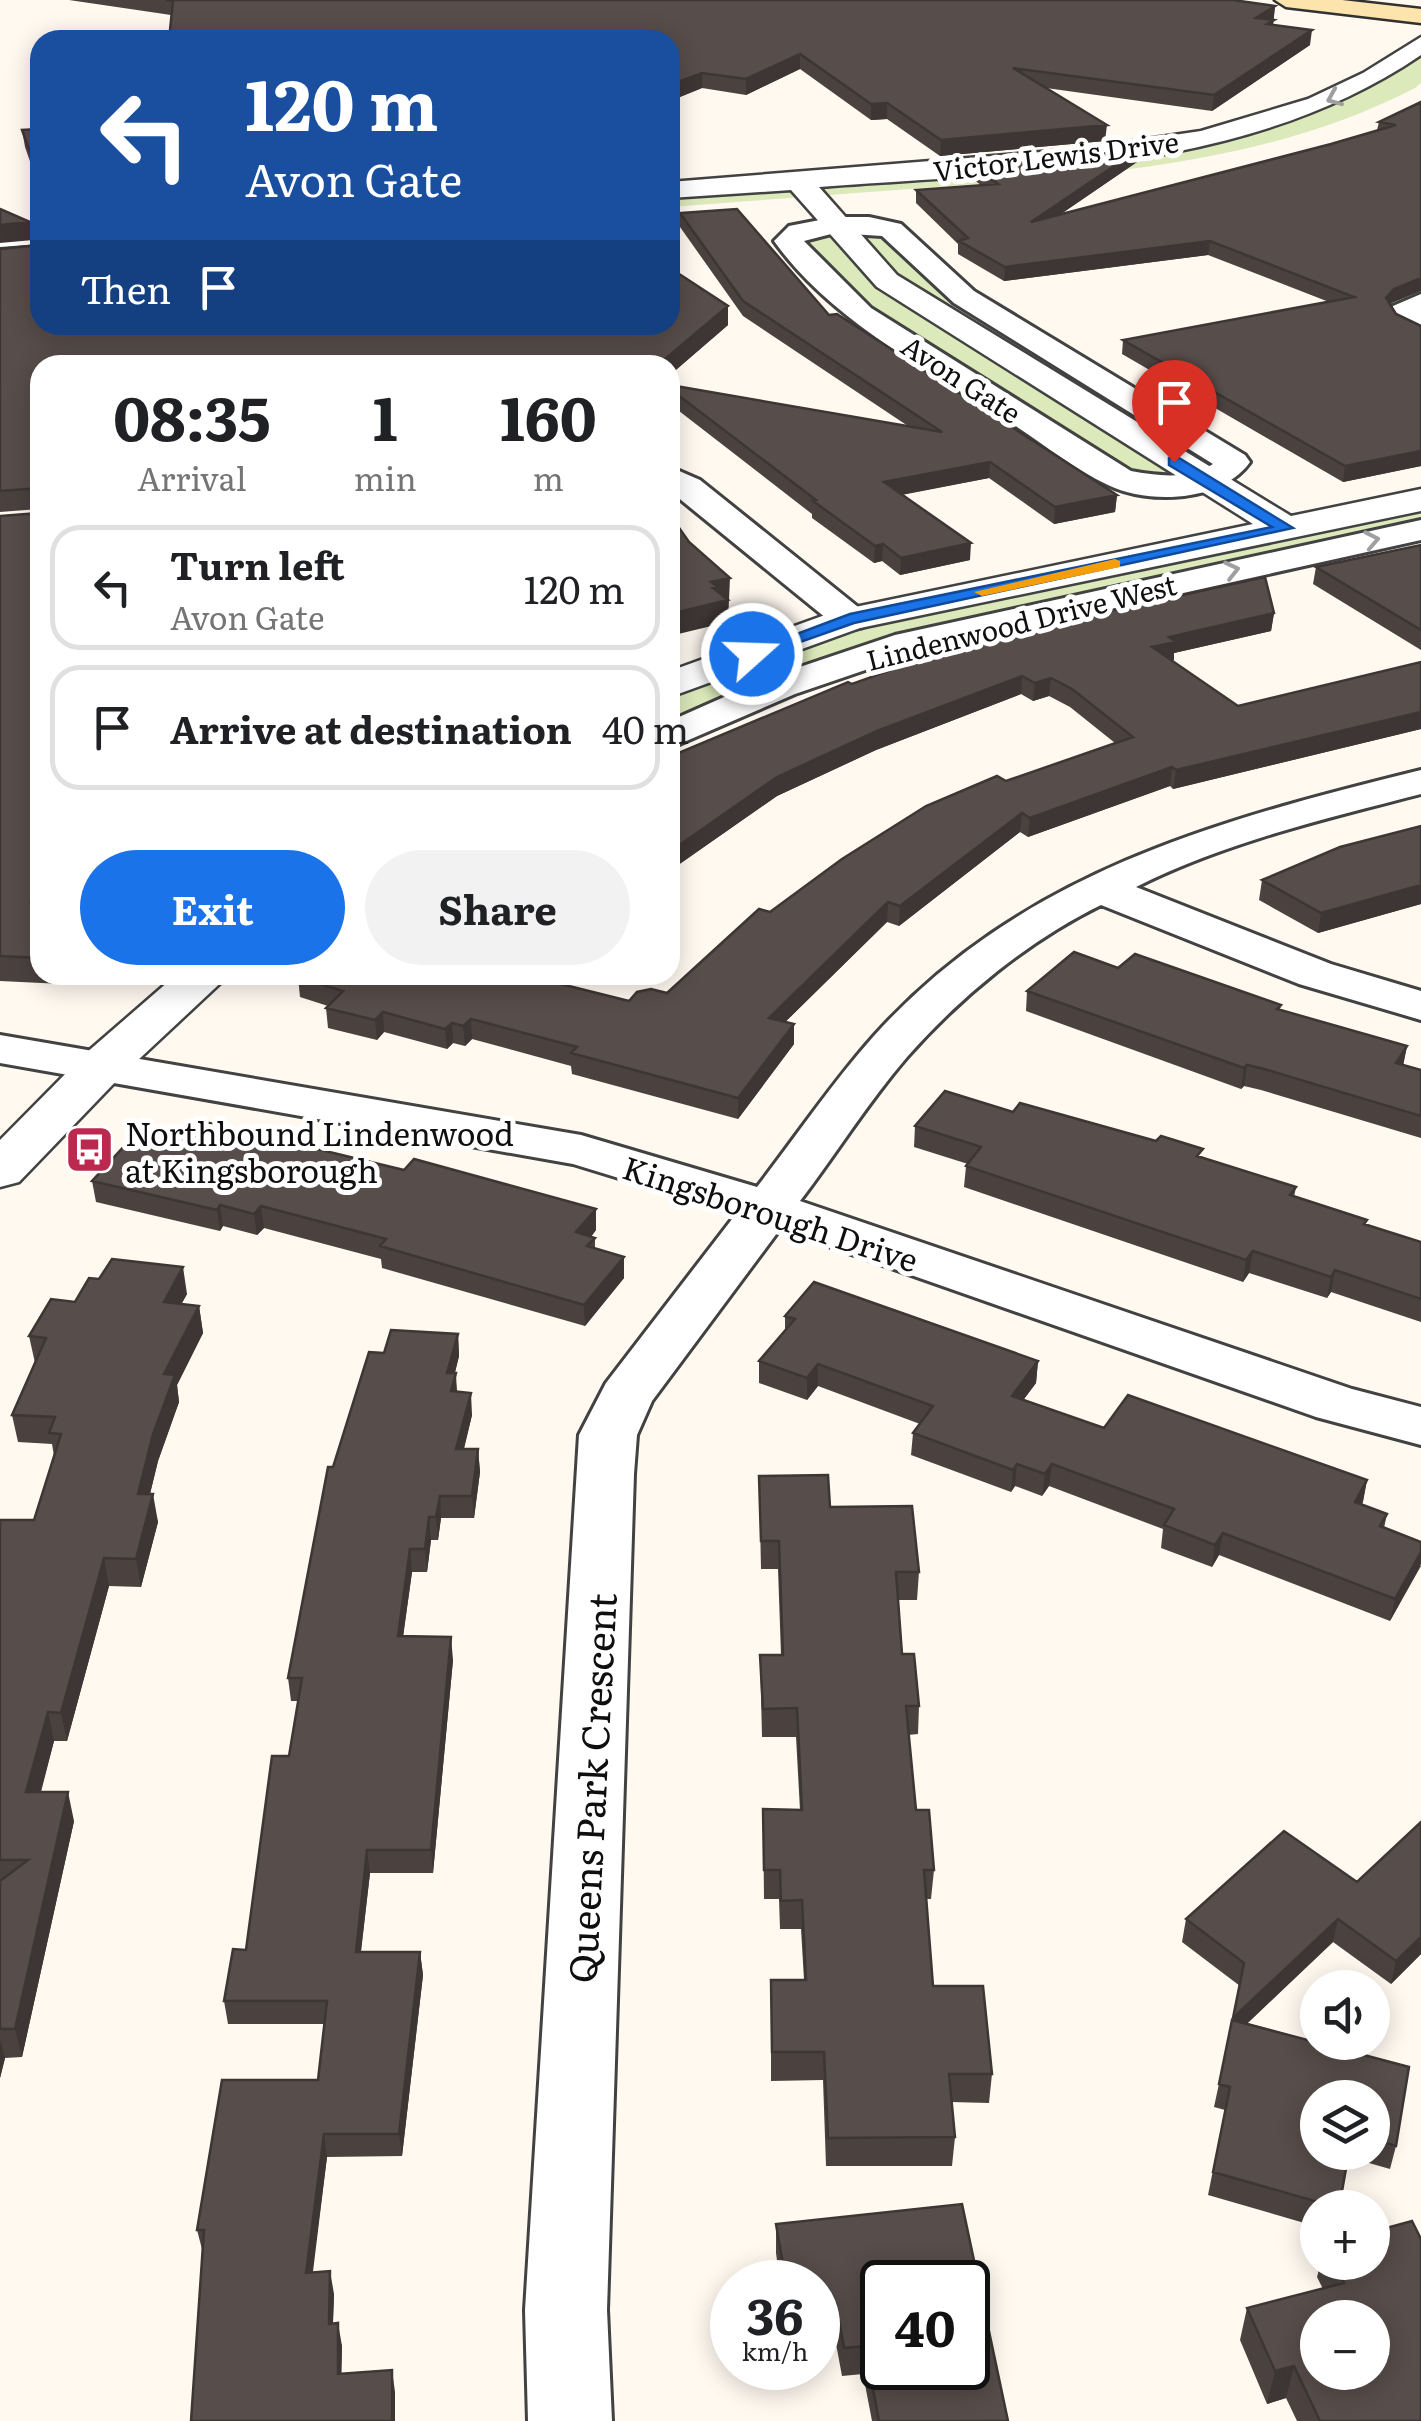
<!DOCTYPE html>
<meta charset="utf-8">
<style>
:root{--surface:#fff;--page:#f2f2f2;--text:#202124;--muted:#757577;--line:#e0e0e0;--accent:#1a73e8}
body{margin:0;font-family:Literata,serif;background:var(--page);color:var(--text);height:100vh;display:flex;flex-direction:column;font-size:38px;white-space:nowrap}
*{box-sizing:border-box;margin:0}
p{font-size:32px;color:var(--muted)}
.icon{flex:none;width:55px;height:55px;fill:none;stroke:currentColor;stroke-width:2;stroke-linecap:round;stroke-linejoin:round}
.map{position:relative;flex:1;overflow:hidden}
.panel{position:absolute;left:30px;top:355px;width:650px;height:630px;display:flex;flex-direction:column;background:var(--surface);border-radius:30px;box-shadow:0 5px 25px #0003}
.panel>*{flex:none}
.banner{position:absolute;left:30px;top:30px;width:650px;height:305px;border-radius:30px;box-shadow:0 5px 25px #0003;background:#1a4fa0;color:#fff;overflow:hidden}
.tools{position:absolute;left:1300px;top:1970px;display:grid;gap:20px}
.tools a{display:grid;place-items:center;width:90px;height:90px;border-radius:50%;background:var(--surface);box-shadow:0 5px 25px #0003;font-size:50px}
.speed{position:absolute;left:710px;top:2260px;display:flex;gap:20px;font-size:50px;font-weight:700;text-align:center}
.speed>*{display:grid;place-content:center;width:130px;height:130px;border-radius:50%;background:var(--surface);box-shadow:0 5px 25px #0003;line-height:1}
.speed small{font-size:25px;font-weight:400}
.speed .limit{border:5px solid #111;border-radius:15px;background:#fff;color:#111}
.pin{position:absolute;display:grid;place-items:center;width:85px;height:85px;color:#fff;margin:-102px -42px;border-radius:50% 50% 50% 0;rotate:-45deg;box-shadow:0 0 10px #0007}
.pin .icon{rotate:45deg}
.me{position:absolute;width:110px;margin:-55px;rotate:70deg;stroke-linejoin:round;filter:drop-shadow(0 0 8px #0008)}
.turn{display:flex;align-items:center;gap:35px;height:210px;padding:0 50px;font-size:45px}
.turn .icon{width:130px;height:130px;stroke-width:2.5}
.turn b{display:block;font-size:70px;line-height:85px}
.then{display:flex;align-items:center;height:95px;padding:0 50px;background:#0003;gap:20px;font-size:38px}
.eta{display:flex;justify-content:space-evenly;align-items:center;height:170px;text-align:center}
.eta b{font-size:60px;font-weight:700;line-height:70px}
.cta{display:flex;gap:20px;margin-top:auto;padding:20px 50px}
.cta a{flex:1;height:115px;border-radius:60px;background:var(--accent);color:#fff;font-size:40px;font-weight:700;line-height:115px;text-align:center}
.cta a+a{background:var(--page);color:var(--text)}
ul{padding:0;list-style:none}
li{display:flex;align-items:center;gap:30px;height:125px;margin:0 20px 15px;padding:0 30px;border:5px solid var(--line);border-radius:30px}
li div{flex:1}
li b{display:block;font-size:38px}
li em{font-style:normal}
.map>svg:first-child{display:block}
</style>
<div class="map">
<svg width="1421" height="2421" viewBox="0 0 1421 2421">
<rect width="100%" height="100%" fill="#fff9f0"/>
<!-- green -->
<path fill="#dce9ba" d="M1421,44v39l-6,5c-143,74 -306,86 -465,98 -93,7 -187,14 -280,21v-17l488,-45 156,-38z
M869,225l95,72 269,165 -81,24 -291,-172 -73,-73z
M1421,500v30l-513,113 -238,93v-51l180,-66z"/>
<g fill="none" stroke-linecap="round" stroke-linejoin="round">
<defs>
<path id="minor" d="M835,217h34l32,7 73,67 271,164 5,7c-28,40 -101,43 -142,23 -34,-16 -66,-42 -97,-62 -82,-53 -179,-101 -237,-182l15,-15zM835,233l47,3 72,67 259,161c-25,16 -54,12 -82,7l-260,-163 -67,-67z
M1421,294v44l-26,-13 -7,-13 5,-6z
M670,467l30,13 163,131 6,8 -6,8 -13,3 -13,-3 -167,-136z
M1421,520v20l-503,112 -123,42 -125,54v-27l97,-43 128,-43z
M1421,770v24c-96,25 -196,48 -285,93l195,77 90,27v29l-122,-36 -198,-79c-73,36 -140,91 -194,152 -39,45 -71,97 -107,144l552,188 69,18v38l-105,-28 -536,-188 -128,172 -15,34 -3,39 -27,836 5,111h-84l-3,-111 54,-875 27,-52 130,-169 -163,-50 -573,-101v-28l581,100 176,52c38,-49 74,-103 116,-150 147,-164 342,-216 548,-267z"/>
<path id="tertiary" d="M1421,37v18c-174,119 -399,116 -602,132l78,88 394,241 130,-27v22l-561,117 -190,69v-26l166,-60 417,-87 -376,-237 -86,-97 -121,8v-16l409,-33 122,-18 107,-32 55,-26z
M40,226v18l-40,3v-18z
M176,975h53l-108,101 -102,106 -19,5v-47l85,-86z"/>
<path id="secondary" d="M1275,0h67l79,9v14l-135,-16z"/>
</defs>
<!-- minor casing -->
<use href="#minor" stroke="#424242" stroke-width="6"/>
<!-- tertiary casing -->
<use href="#tertiary" stroke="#424242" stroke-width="5"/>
<!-- secondary casing -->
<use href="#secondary" stroke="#313131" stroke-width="5"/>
<!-- minor -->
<use href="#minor" fill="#fff" fill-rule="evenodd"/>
<!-- tertiary -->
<use href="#tertiary" fill="#fff" fill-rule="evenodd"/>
<!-- secondary -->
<use href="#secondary" fill="#fde4ad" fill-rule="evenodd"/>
</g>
<!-- wall -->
<path fill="#4b4240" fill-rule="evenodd" d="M69,0h1164l42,6 -2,19 37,20 -98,66 -166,-23 59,53 -165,15 -53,-37 -16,1 -71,-51 -54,26 -44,-7 -32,13v-61l-499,-25z
M1421,102l-31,202 6,10 25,12v140l-78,16 -221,-128 1,-14 206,-38 -121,-47 -204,26 -46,-27v-10l-42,-41v-13l65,-5 -7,-5v-13l163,-5 -76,52 270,-70 46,-14 2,-8z
M40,129v61l-15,-43 -3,-17z
M680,213l149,102 288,180 -2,17 -61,12 -65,-46 -87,17 68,65 -70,15 -18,-14 -8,2 -62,-45v-4l-142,-110v-19l238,41 -165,-110 -63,-89z
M0,249l40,76 688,-19v19l-58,50v-10h-630v318l-4,-1 4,54v239h50l-7,10 -83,-4v-465l39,-3v-4l-39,3z
M1421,545v105l-108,-66 3,-17z
M1274,613l-3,18 -97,22v7h-3l67,46 183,-44v67l-248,60 -3,-3 -142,51 -8,-5 -121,94 -12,-4 -102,100 9,2v20l-56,75 -166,-45 -1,-8 -99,-27 -7,7 -12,-3 -6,6 -63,-17 -7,8 -49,-12 -2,-20 2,-2 -28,-9 -2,-20 331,24 38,-8 103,-81 236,-131 109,-38 -45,-36 -21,-11 -16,5 -12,-7 -145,56 -99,46 -96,67 -5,-109 176,-70 104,-32z
M1421,826v78l-103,29 -59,-33 3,-20z
M1118,968l163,37 -1,5 127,36 -4,19 18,5v68l-160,-48 -17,-4 -3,3 -215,-78 1,-20z
M1013,1112l189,46 94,29 -2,10 72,28 55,17v80l-90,-30 -4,6 -78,-25 -6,9 -279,-95 2,-21 2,-2 -54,-17 1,-21z
M171,1138l233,32 192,39v21l-5,7 4,1v10l29,30 -39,48 -203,-58 -1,-9 -117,-31 -7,7 -34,-9 -3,5 -124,-29 -4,-21z
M187,1294l-6,10 18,2 4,27 -26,52 2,17 -21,59 -8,33 8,28 -17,65 -32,-1 -42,155h-13l-13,51 33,29 -52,236 -17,1 -5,20v-558h34l20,-64 -2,-12 -34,-2 -6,-27 23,-52 -6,-27 46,-34z
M785,1316l253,45 -2,22 -13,17 81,28 263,52 -5,25 25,9 -3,14 37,38 -31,55 -171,-66 -7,12 -51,-19 2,-19 -114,-43 -7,10 -27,-10 -4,6 -100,-37 2,-22 7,-9 -102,-38 -11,14 -48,-17v-22l26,-30z
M458,1334l1,22 -4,17 2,19 15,23 -8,34h14l2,23 -6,46h-33l-3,22h-7l-4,32h-15l-9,64 50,24 -20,213h-63l-9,79h59l3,23 -21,181 -75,1 -15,116 22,21 -1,29 9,23 -1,28 54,18v29h-204l12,-168 -6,-23 121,-150 6,-56h-96l-4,-23 22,-51 43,-194 9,-55h-7l-3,-23 45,-211 51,-114z
M759,1476l71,31 89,65 -2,28h-19l4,54 17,52 -1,28 -10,1 8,75 18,60 -3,29h-5l7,87 59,88 -3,29 -38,-1 4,35 -3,29h-126l-3,-86 -52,1v-101h33l-3,-51h-21l-1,-30h-15l-1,-90 37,1 -4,-73h-34l-2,-82h21l-3,-86h-17z
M1421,1822v132l-30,30 -58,-42 -86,81 162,44 -13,79 -6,23 -42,-12 -9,51h-21v19l-110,-32 17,-85 -11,-3 26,-121 -58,-44 4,-23 98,-88 73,51zM1318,2098h54v54h-54z
M776,2224l232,197h-136l-9,-47 -21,2 -8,-43 -16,2v-53h-38l-4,-29z
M1321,2262h51l49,159h-124l-11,-23 -19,6 -27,-64 7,-32 76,-19 -6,-12z"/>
<!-- shaded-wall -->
<path fill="#3d3634" d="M1275,6l-3,29 -16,-17z
M1312,30l-2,15 -98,66 2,-16z
M800,54v15l-54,26v-16z
M702,73v15l-32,13v-16z
M887,103v16l-16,1v-16z
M1107,125l-2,16 -165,15 1,-16z
M1138,150l-1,12 -107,73 1,-13z
M30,222l3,18 -33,3v-18z
M1210,241l-2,14 -204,26 1,-14z
M1421,278v13l-29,12 -8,9 2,-14 8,-9z
M728,306v19l-58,50v-10h-12z
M1421,451v15l-78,16 2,-16z
M990,462l-1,16 -106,20 1,-16z
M1117,495l-2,17 -61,12 1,-17z
M971,543l-1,17 -70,15 1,-17z
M883,544l-1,17 -8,2 1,-17z
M730,578l-2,44 -58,14v-22l41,-32z
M1274,613l-3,18 -97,22v7l-24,5 2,-18 17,-10z
M32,659l4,23 4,54v26z
M1022,676l-1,18 -145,56 -99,46 -96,67 -11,10v-19l11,-10 96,-67 100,-46z
M1051,678l-2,18 -16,5 2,-18z
M1421,712v17l-248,60 3,-19z
M1172,767l-2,19 -142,51 2,-19z
M36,803h4v59z
M1022,813l-2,19 -121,94 1,-20z
M1421,885v19l-103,29 3,-20z
M40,888v32l-9,-18z
M888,902l-1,20 -118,116v-20z
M82,975h8l-7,10z
M383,1012l1,20 -7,8 -2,-20z
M471,1019l1,20 -7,7 -2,-20z
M452,1023l1,20 -6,6 -2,-20z
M794,1024v20l-56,75v-21z
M1407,1046l-4,20 -7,-3z
M1247,1065l-3,21 -3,3 3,-21z
M220,1205l3,21 -3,5 -3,-21z
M261,1206l3,22 -7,7 -3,-21z
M596,1209v21l-19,24 -1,-22z
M1253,1251l-4,22 -6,9 3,-22z
M624,1257v21l-39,48 -1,-21z
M183,1267l4,27 -19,35 -4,-27z
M1335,1270l-4,22 -4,6 4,-21z
M199,1306l4,27 -26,52 2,17 -21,59 -15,61 -5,-28 26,-120z
M458,1334l1,22 -10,39 -2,-22z
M1038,1361l-2,22 -26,35 2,-22z
M818,1364v22l-11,14v-22z
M456,1373l1,22 -6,-4z
M471,1393l1,22 -14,57 -2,-23z
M478,1449l2,23 -6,46 -2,-22z
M1017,1464l-2,22 -4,6 2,-22z
M1052,1464l-3,22 -7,10 3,-22z
M1367,1480l-4,22 -13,23 5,-23z
M153,1494l5,28 -17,65 -5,-28z
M440,1496l1,22 -3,22 -2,-23z
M429,1517l2,23 -4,32 -2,-23z
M1223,1533l-4,22 -7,12 3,-22z
M410,1549l2,23 -12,87 -2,-23z
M1421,1552v12l-31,57 5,-22z
M104,1558l5,28 -42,155 -6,-28z
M451,1637l2,23 -20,213 -2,-23z
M48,1712l6,29 -21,79 -7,-28z
M68,1792l6,29 -52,236 -7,-28z
M367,1850l3,23 -12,102 -2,-23z
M1338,1919l-5,23 -104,99 4,-23z
M1421,1937v17l-30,30 5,-23z
M420,1952l3,23 -21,181 -3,-22z
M0,2038l5,20 -5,20z
M324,2134l3,23 -17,139 -4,-23z
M330,2271l4,23 -2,52 -3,-22z
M338,2323l4,23 -1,51 -3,-23z
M1294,2366l-8,32 -19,6 8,-33z
M392,2370l3,22v29h-3z"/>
<!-- building -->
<path fill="#574d4b" stroke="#3d3634" stroke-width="2.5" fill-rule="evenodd" d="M166,0h1067l42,6 -19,12 18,2 -7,4 45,6 -98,65 -201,-27 94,57 -166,15 -54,-37 -16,1 -71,-50 -54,25 -44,-6 -32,12v-45h-501l4,-39z
M1421,102v176l-27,11 -8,9 10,16 25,12v125l-76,15 -222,-126 231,-43 -144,-56 -205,26 -46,-26 9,-3 -52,-48 82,-6 -24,-17 164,-17 -107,72 300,-78 65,-19 -17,-3z
M40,129v50l-18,-49z
M0,209l30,13 -30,3z
M737,209l92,106 8,-1 280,181 -62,12 -65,-45 -106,20 87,61 -70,15 -18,-14 -8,2 -62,-45 3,-1 -146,-111v-4l272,47 -199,-131 -63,-88z
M40,245v80h630v-57l58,38 -70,59h-618v295l-8,-1 8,103v41h-4l4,85 -9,14 9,1v55l-40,-2v-440l39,-3v-25l-39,3v-242z
M670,515l19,27 41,36 -19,4 7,5 -5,1 15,12 -58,14z
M1421,545v85l-105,-63z
M1265,577l9,36 -105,24 7,5 -24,5 86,59 183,-44v50l-245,58 -4,-3 -142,51 -8,-5 -122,93 -12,-4 -119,116 25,6 -56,74 -167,-45 6,-6 -106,-28 -8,7 -11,-3 -7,6 -62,-17 -8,8 -49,-12 17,-17 -45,-14 3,-2h224l104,26 8,-9 14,-3 16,4 92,-84 11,3 72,-53 84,-53 71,-30 9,5 127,-44 -61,-48 -21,-11 -16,5 -13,-7 -145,55 -100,46 -96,67 -11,10v-81l7,-5 -1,-14 172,-72 4,2 98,-35 6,3 75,-24z
M1421,826v59l-100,28 -59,-33 78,-33z
M1074,952l44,16 17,-14 146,51 -4,4 130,37 -11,17 25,7v46l-157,-47 -17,-4 -3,3 -217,-77z
M945,1091l68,21 7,-9 136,38 5,-5 42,13 -6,7 99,31 -6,8 77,25 -3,4 57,18v57l-86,-29 -4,7 -78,-26 -7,9 -280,-94 15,-19 -66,-21z
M205,1122l199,48 10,-11 182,50 -20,23 19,6 -8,8 37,11 -40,48 -204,-59 6,-7 -125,-33 -7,8 -34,-9 -3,5 -125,-29 46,-50 33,7 9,-11 17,4z
M112,1259l71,8 -19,35 35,4 -35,68 11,1 -22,59 -15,60h15l-17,65 -32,-1 -43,155 -13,-1 -22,80h42l-53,237h-15v-148l28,-21h-28v-340h34l27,-86 -12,-1 6,-16 -43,-2 34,-77 -17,-2 22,-37 24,3 14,-24 10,1z
M814,1282l224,79 -26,35 92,32 24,-33 239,85 -12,22 32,12 -7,12 41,16v10l-26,47 -172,-66 -8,12 -51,-20 10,-16 -122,-45 -7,10 -28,-10 -4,6 -100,-37 20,-27 -115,-42 -11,14 -48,-17 36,-42 -10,-3z
M391,1330l67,4 -11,39h9l-5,18 20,2 -15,56h22l-6,47h-32l-4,21h-7l-4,32h-15l-12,87 53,1 -20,213h-64l-11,102h64l-21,182h-75l-18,139 24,-2 -1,53 9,-1v51l54,-4v51h-201l13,-191h-7l25,-150h96l9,-79h-103l9,-52 13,1 26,-194h17l13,-78h-14l40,-211h5l36,-115 15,1z
M828,1475l2,32 82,-1 7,66h-23l6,82h12l5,52h-13l10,104h13l5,60h-10l9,116h50l9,88h-43l6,63 -127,1 -4,-86h-52l-1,-72h35l-4,-80 -21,1 -1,-31h-16l-1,-61 39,1 -5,-102 -34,1 -3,-54h23l-4,-114h-18l-2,-65z
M1421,1822v115l-25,24 -58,-42 -105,99 11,-55 -58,-44 98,-88 73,51z
M1232,2020l177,47 -13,79 -24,-7v-41h-54v54h31l-10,56 -126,-36 17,-85 -11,-3z
M962,2204l46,217h-129l-14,-75 -21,2 -8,-44 -18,2v-24h-32l-10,-58zM882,2282h86v86h-86z
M1412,2221l9,18v182h-101l-26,-55 -19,5 -28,-63 97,-25 -10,-21h38v-30zM1318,2318h54v54h-54z"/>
<!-- one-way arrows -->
<defs><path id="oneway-chevron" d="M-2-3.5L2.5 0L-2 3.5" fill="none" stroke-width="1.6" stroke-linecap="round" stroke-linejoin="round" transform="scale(2.5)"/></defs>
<g stroke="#9f9f9f">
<use href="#oneway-chevron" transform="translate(1334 98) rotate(157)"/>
<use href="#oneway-chevron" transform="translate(1372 540) rotate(-11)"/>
<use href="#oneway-chevron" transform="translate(1232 570) rotate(-13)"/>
</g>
<!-- route -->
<path fill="#1a73e8" stroke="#114b97" stroke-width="2.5" d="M1169,458h10l114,70 -439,95 -102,36 -8,-5 106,-40 422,-87 -103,-62z"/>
<!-- slow -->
<path fill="#f59e0b" d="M1115,559l5,2v6l-138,29 -8,-4z"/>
<!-- icons -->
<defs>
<symbol id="bus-square" viewBox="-11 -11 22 22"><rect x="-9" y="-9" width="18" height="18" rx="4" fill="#bc294e" stroke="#fff"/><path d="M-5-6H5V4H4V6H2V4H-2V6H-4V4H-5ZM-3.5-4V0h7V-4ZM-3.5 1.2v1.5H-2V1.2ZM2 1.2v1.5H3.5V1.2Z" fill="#fff"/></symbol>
</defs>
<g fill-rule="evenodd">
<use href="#bus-square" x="62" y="1122" width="55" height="55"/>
</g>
<g text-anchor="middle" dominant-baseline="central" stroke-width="10" stroke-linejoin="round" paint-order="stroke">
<!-- far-street labels -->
<g font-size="28" fill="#0f0f0f" stroke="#fff">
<text transform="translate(1056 155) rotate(-7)">Victor Lewis Drive</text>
<text transform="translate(962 378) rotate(33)">Avon Gate</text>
<text transform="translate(1021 621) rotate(-14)">Lindenwood Drive West</text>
</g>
<!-- poi labels -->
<g font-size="32" fill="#0f0f0f" stroke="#fff" text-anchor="start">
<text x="125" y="1132">Northbound Lindenwood<tspan x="125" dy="37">at Kingsborough</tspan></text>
</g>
<!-- street labels -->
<g font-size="32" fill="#0f0f0f" stroke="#fff">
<text transform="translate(771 1212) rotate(18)">Kingsborough Drive</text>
</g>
<!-- near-street labels -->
<g font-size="38" fill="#0f0f0f" stroke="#fff">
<text transform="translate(590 1788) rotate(-87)">Queens Park Crescent</text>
</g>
</g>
</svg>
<div class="tools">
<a><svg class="icon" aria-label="sound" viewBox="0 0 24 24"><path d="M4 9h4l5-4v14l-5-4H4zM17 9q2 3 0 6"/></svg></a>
<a><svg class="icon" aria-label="layers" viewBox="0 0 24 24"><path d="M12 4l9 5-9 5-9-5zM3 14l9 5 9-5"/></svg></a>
<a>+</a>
<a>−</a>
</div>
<div class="speed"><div>36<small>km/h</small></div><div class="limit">40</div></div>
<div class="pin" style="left:1174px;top:462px;background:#d93025"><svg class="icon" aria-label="arrive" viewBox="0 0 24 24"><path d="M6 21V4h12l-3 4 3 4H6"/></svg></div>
<svg class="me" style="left:752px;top:654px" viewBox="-20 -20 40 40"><circle r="17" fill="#1a73e8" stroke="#fff" stroke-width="3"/><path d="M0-11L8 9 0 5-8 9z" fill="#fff"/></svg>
<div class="banner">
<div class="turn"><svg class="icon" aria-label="left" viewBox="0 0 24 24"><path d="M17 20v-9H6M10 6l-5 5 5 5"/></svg><div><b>120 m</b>Avon Gate</div></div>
<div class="then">Then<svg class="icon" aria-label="arrive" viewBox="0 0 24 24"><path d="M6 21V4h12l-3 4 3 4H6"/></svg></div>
</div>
<section class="panel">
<div class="eta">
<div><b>08:35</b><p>Arrival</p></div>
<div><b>1</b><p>min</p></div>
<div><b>160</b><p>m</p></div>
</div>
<ul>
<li><svg class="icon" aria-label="left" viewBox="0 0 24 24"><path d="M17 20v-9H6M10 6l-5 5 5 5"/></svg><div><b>Turn left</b><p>Avon Gate</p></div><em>120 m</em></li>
<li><svg class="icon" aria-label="arrive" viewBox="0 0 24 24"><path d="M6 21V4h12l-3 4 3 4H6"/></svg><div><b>Arrive at destination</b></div><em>40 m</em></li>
</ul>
<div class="cta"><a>Exit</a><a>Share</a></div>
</section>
</div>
